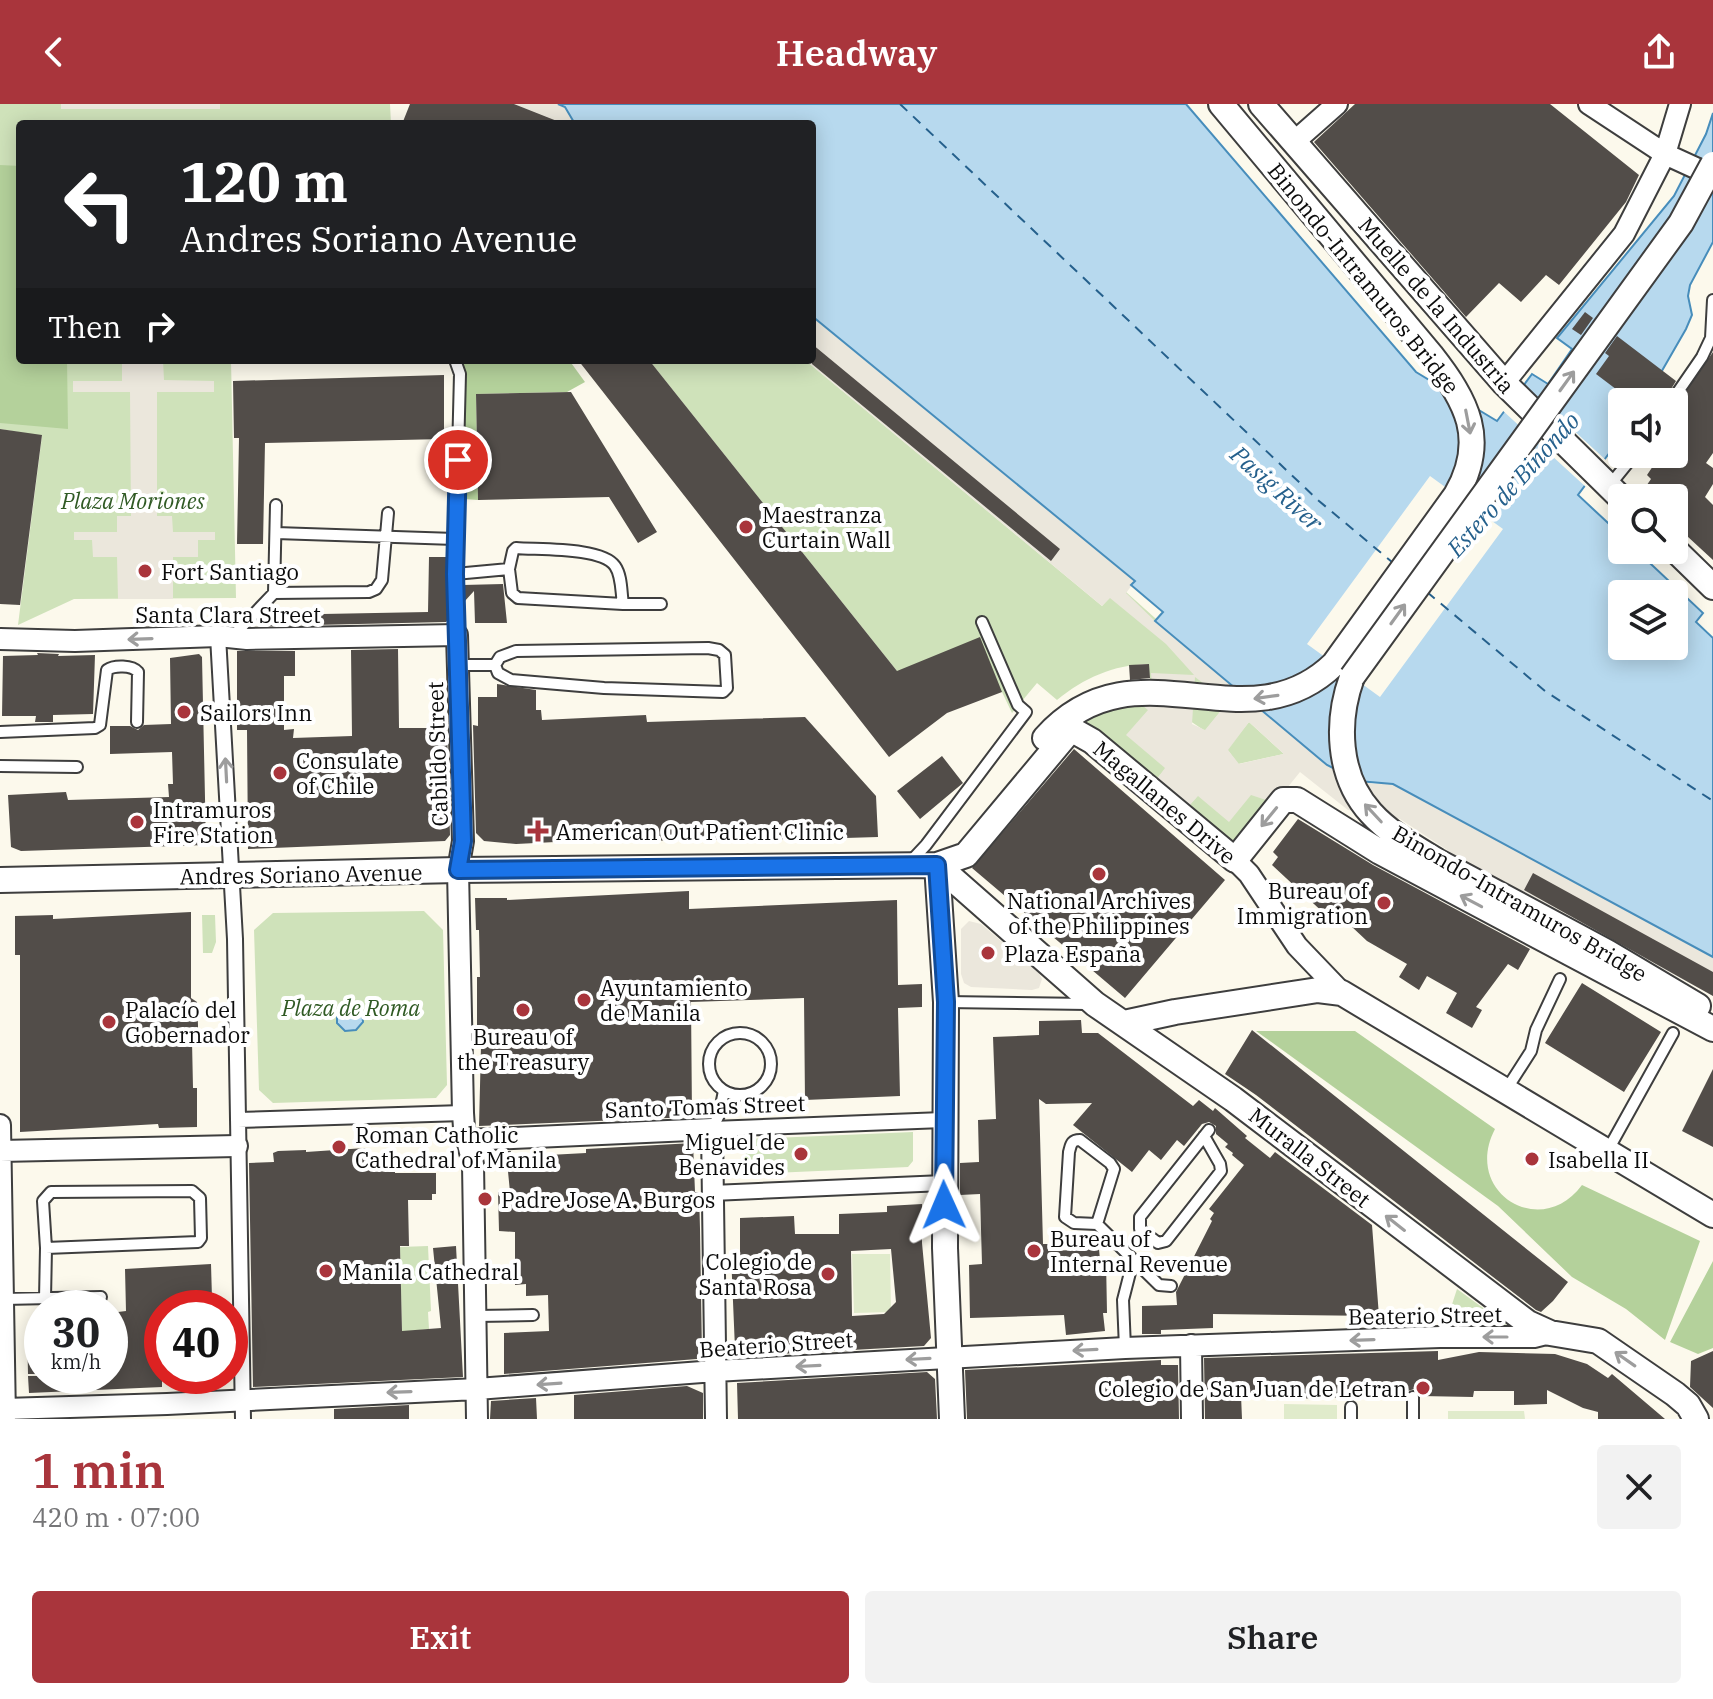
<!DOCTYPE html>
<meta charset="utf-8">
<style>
:root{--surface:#fff;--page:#f2f2f2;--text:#202124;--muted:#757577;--accent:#a9353c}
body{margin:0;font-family:"IBM Plex Serif",serif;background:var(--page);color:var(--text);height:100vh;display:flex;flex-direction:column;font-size:30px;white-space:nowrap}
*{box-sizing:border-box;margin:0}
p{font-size:26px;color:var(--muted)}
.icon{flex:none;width:44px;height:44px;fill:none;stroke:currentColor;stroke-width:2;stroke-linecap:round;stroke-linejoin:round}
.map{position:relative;height:1315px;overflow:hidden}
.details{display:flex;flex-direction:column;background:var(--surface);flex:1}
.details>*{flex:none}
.top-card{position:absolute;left:16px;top:16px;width:800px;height:244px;border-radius:8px;box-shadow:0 4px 20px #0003;background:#202124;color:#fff;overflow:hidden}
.controls{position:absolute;left:1608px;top:284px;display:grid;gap:16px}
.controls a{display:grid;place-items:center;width:80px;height:80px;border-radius:8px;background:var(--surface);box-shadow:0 4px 20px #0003;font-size:40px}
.speed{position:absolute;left:24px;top:1186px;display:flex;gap:16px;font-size:40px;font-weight:700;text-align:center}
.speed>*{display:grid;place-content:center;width:104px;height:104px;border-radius:50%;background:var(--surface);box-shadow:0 4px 20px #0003;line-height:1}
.speed small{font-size:20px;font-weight:400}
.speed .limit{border:12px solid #d22;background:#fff;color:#111}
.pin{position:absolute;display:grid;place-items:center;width:68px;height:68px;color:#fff;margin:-34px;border:4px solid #fff;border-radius:50%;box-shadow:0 2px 8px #0007}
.me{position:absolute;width:88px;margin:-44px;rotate:359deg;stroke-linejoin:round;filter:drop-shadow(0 0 6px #0008)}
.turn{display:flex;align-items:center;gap:28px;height:168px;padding:0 32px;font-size:36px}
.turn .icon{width:104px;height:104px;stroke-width:2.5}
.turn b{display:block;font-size:56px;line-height:68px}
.then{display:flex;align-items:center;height:76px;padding:0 32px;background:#0003;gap:16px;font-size:30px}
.round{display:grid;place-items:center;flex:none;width:84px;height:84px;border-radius:8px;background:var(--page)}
.head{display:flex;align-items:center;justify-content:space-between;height:136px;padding:0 32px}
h1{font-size:48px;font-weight:600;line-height:60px;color:var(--accent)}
.action{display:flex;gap:16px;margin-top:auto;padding:16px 32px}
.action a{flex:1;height:92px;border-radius:8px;background:var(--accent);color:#fff;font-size:32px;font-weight:600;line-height:92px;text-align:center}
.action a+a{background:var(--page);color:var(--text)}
header{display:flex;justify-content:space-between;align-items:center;height:104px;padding:0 32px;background:var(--accent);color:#fff;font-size:36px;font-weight:600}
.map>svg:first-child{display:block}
</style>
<header><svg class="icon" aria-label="back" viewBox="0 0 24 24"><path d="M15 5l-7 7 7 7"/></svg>Headway<svg class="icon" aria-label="share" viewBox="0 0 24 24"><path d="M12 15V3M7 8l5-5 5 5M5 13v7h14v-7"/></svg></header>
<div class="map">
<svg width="1713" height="1315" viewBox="0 0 1713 1315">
<rect width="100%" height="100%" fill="#fcf9ec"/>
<!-- green -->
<path fill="#cfe2ba" d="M0,0h390l1,20h-371v236h211l5,238 -162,1 -56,26 24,-189 -42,-7z
M649,256h156l297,246 17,-19 7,5 67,60 3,24 32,26 -23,29 -52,-35 -5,14 18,58 -10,12 -73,-61 69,-24 -4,-31c-35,1 -64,14 -91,36l-20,-17 -25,30 -10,-21 -105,-21z
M1249,618l35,32 -46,10 -11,-15z
M1291,678l-54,66 -49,-41 10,-12h53z
M424,807l19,19 4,155 -11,13 -163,5 -14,-13 -5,-160 19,-17z
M202,811h13l1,27 -4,11h-9z
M913,1028v29l-5,6 -157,7 -8,-7 6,-28z
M428,1142l3,65 -3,1 1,17 -27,3 -2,-85z
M1457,1185l51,37h-63z"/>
<!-- forest -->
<path fill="#b4d19b" d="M0,61l20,1v194h47l1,69 -68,-6z
M461,256h108l16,22 -18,10 -91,2 2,106 -29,-2 3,-51 12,-78z
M1256,927h99l140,98c-33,63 46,112 87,56l118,56 -35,99 -39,-31 -54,-32 -74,-71z
M1713,1157v87l-15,6 -28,-12z"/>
<!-- pitch -->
<path fill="#e0ebcb" d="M852,1150h38l1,58 -37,1z
M1284,1300l53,1v14h-53z
M1448,1307h76l1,8h-77z"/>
<!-- plaza -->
<path fill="#ebe7dc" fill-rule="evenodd" d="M61,0h159v5h-159z
M514,0h44l7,3 10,17h-22l-3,-6z
M812,212l323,265 -9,12 29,28 172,144 45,19h21l320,173v39l-252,-137 -61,-40 -52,-9 -48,-38 -25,31 -24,-8 -22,27 -31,-26 -10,11 -32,-27 9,-12 -39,-33 22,-25 -15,-12 20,-2 -2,-23 43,2 -28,-31 -56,-46 -8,8 -297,-246h7zM1195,573l33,25 -23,28 -13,-6zM1249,618l34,31v1l-44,10 -11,-14z
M122,256h41l1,20 50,1v11h-57v124h15l1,16h42v8h-17v17h-25v42h-55l-1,-42h-24l-1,-17h-18v-8h43v-16h14l-1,-124h-57v-11h49z
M969,817l12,3 58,49 3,6 -3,9 -7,2 -61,-3 -7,-4 -3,-9v-45z"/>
<!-- water -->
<path fill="#b7d9ee" stroke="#478dbb" stroke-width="2" fill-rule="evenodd" d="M558,0h628l230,268 81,49 35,-47 16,10 24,-35 -15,-11 117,-142 32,-62 7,-21v129l-23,43 -2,11 4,19 -6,14 -42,73h-22v34l-44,59 44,41v14h14l67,63 -7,9 17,16v319l-320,-173 -35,-3 -31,-16 -172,-144 8,-9 -32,-27 4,-4 -323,-265v-192h-237l-10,-17zM1622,490h52v52h-52z
M344,901h11l7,7 1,10 -7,8 -11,1 -8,-8v-10z"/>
<!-- pier -->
<path fill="#fcf9ec" d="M1521,278l87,80 -21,26 -86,-79z
M1430,372l73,53 -123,168 -73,-53z"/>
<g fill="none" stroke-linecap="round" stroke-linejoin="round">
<!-- ferry -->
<path stroke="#25608c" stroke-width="2" stroke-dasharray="10 8" stroke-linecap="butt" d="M900,0l419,397 73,61
M1427,488l118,99 168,110"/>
</g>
<!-- building -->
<path fill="#524d49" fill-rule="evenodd" d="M410,0h104l48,19 -160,1z
M1355,0h195l89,71 -13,27 -67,83 -13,-10 -25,27 -22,-19 -33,34 -152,-175z
M1585,208l8,6 -12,17 -9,-6z
M1617,232l59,45 -13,21h-30l-37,-28 13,-18 -4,-3z
M812,240l248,205 -9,12 -239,-197z
M1713,248v101l-7,10 7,5v16l-8,13 8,8v55l-39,-36v-26h-36l13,-19 -4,-4 14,-21h13v-45z
M578,256h71l248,311 83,-34 22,55 -55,21 -58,44z
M444,271v64l-179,4 -2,101h-26l2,-106h-5l-1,-57z
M571,288l86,140 -19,11 -29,-46 -131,3 -2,-106z
M0,325l42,6 -22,170 -20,-1z
M429,453h18l1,63 -2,2 -176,4v-11l158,-3z
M503,480l4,39h-32l-1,-32 -10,11 -1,-17z
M398,545l1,79h48l3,107 -5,6 -197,8 -1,-119h-10v-79h58v25h-11v54l10,-1 -1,9 59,-2 -1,-86z
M37,549l22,1 -1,2 37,-1 -2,59 -40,1v7h-18l1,-6h-34l1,-60 35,-1z
M199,550l3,3 4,188 -185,6 -10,-4 -3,-52 58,-3 2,8 101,-3 -1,-13h5l-1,-32 -62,2v-28h20l8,4 6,-5 27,-1 -1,-66z
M1149,560l1,14 -20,2 -1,-15z
M497,580l39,6v20h5l1,10 104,-5 1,7 158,-5 71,79 2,41 -33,1 -1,4h-41v-3l-181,2v-5l-47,2v3l-59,3 -32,-3 -8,-8 -3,-108 5,1v-29h19z
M1074,645l151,131 -100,118 -153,-130z
M942,652l21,27 -43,36 -23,-28z
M1298,715l75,46 157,84 -12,21 -10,-6 -32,43 6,3 -10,18 -26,-15 11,-20 -30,-17 -8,14 -20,-13 8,-13 -40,-23 -32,-30 -7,6 -56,-52 6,-8 -5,-5z
M1533,769l180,99v24l-189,-106z
M689,787v18l208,-9 1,85 24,-1v23l-24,1 2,88 -95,4 -1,-102 -113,4 1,115 -213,9 2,-80 -4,1v-70h3l-1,-47h-3l-1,-32h32v2z
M191,808v86l6,4 1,23v12l-6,4 1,47h4v39l-38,1 -1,-4 -138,8v-177h-5v-39l38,-1v4z
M1582,879l79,49 -37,60 -79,-49z
M1081,916l1,13h16l95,73 6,-6 14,11 2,-3 32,28 -2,2 25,20 5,-6 97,73 7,91 -166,-2v14l-52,2v4h-19v-28l35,-1 -1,-13 36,-71 -2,-2 4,-6 -5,-4 35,-44 -12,-10 1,-2 -8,-6 3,-3 -12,-10v-8l-7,-4 -7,2 -18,22 -7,-6 -16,20 -12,-10 -17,22 -59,-47 19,-22 -46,1 -7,-5 4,145h5v7l51,-2 1,11 6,-1 1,54h-4l2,18 -39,4 -2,-20 -94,3 -1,-53 13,-1 -2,-70 -20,1v-32l19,-1 -1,-42 18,-1 -3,-82 46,-2v-14z
M1252,926l316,252 -15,19 -12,11 -5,-2 -280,-215 -31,-21z
M1713,965v78l-31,-16z
M693,1039l2,49h4l1,37 2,126 -5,4 -193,15v-41l45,-2 -1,-36 -22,1v-12l-11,1v-53l-16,-1 -1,-39h12l-4,-41h5l-1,4h39l37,-2v-4z
M365,1044l4,2 1,11 25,-2v14h41v21h-4v6h-24l1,46h-9l2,85 39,-3 -8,-80 23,-2 7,131 -210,10 -4,-224 25,-1 -1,-9 5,-2 28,-1v2z
M922,1100v39l9,95 -7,8 -179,10 -10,-7 -4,-95h9v-36l54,-2 1,18h44v-20l48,-2v-6zM891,1145l5,53 -12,12 -32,2 -1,-65z
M211,1160l1,34 -4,1v9h-46v79l-133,6 -1,-17h82v-63l16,-2 -1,-42z
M27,1223h15v47h-14z
M1438,1247v9l41,-8 76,2 32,10 21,14 4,-4 53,45h-67v-7l-15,-4 -36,-18v14l-33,1v-14h-40l-1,6 -52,-1 -7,-7 -6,2 -3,5 -121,3v-5l-43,1 1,24h-37l-1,-61z
M1713,1247v57l-23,-21 1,-26z
M1161,1256v5h17l1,54h-212l-2,-49z
M927,1268l8,7 2,40h-199l-1,-36z
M687,1282l16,7v26h-129v-24z
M536,1294l1,21h-47l1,-18z
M409,1301v14h-75v-10z"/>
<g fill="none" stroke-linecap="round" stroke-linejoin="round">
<defs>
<path id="service" d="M455,256l5,14 -5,200 2,61
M1671,298l31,-45 9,-19 2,-38
M1609,382l26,-32
M276,429l179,6
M509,465l3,24 6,5 105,6
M455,470l54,-5 4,-18 3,-3c23,2 86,-1 99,18 7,10 6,26 8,38h38
M274,489l2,-88
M233,532l41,-43 95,-1 7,-3 6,-9 6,-67
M708,544l11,2 6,5 2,33 -4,4 -119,-4 -93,-8 -13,-7 -3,-8 5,-8 16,-6z
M459,561h36
M0,628l95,-4 5,-3 7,-55c7,-5 25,-5 31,2l-1,50
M0,662l77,1
M911,757l15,-16 100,-133 -8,-7 -36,-83
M946,898l142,2
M709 960a31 31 0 1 1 62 0a31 31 0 1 1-62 0Z
M1506,986l25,-39 5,-21 24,-51
M712,1025l7,-14 5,-24
M1204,1032l16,28 1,7 -55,70 -8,2 -18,-14v-12l69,-87
M1608,1046l65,-117
M1097,1120l17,-55 -4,-6 -30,-23c-9,0 -9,5 -11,12l-4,65 9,6 23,1 62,61 12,1
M3,1195l98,-2
M45,1195l1,-51 -3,-47 8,-9 141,-1 8,7 1,40 -3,4 -152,6
M476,1212l57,-1
M1125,1244l-2,-48 10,-39
M1413,1293v22
M1351,1303v12"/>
<path id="pedestrian" d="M218,532l17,303 8,480
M238,1016l225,-7
M712,1025l231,-9
M712,1089l232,-10"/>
<path id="minor" d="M1589,0l76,50 48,22
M1294,38l43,-38
M1504,279l120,-149 41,-80 15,-50
M0,535l75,2 143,-5 29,3 210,-4 6,206 -5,29 5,243 1,15 9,36 4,255
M1235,756l14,14 48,72 45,47
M0,1021l5,294
M468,1036l244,-11 4,290
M0,1047l237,-5
M1191,1241l1,74
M5,1305l162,-5 310,-15 238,-18 410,-23 315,-11h94l16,-4"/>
<path id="tertiary" d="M1261,0l243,279 118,116
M1674,445l39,38
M1352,573c-16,44 -15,99 19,136 18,20 43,34 66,48l170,91 91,54
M1045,634c91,-101 200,12 289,-74l122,-169c32,-55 11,-94 -25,-140l-210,-251
M937,761l158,139 138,95 295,224 22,10 48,8 77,53 13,11 8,14
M937,761l9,137 -1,246 7,171
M0,776l458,-10 479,-5 29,-10 101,-121 9,-2 16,9 143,119 48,-60h14l83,52 333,177
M1124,919l51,-11 143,-22 24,3 371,222"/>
</defs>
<!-- service casing -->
<use href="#service" stroke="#3e3e3e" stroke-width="14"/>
<!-- pedestrian casing -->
<use href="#pedestrian" stroke="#3e3e3e" stroke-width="18"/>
<!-- minor casing -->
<use href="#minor" stroke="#3e3e3e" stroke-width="24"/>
<!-- tertiary casing -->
<use href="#tertiary" stroke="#3e3e3e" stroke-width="28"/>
<!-- service -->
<use href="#service" stroke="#fff" stroke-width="10"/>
<!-- pedestrian -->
<use href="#pedestrian" stroke="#fff" stroke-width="14"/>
<!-- minor -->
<use href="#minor" stroke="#fff" stroke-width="20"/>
<!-- tertiary -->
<use href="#tertiary" stroke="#fff" stroke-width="24"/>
<defs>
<path id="tertiary-bridge" d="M1352,573l329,-454 32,-59"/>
</defs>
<!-- tertiary-bridge casing -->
<use href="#tertiary-bridge" stroke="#3e3e3e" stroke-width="28" stroke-linecap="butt"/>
<!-- tertiary-bridge -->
<use href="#tertiary-bridge" stroke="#fff" stroke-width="24"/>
</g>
<!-- one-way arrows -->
<defs><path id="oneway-shaft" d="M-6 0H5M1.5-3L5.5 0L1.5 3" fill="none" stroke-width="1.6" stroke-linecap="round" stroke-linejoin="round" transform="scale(2)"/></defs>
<g stroke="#9d9d9d">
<use href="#oneway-shaft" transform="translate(1567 277) rotate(-54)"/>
<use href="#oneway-shaft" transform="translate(1468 318) rotate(79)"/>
<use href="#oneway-shaft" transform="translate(1398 510) rotate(-54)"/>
<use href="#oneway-shaft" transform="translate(140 535) rotate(178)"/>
<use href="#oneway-shaft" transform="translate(1266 593) rotate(172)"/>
<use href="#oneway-shaft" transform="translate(226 666) rotate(-93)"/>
<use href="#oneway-shaft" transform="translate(1373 709) rotate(-133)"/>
<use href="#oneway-shaft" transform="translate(1269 713) rotate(129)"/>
<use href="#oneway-shaft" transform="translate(1471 797) rotate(-152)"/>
<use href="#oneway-shaft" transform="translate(1395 1119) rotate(-142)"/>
<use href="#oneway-shaft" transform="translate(1495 1233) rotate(-180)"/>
<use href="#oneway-shaft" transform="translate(1362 1236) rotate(178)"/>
<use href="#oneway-shaft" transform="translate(1085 1246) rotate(177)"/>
<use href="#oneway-shaft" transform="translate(918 1255) rotate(177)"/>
<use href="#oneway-shaft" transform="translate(1625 1255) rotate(-145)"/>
<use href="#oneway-shaft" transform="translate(808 1262) rotate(177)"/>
<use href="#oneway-shaft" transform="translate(549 1280) rotate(176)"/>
<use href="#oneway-shaft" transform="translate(399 1288) rotate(178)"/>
</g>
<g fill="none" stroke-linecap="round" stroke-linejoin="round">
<defs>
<path id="route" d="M458,356l-3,114 8,267 -5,29 479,-5 9,137 -2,203"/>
</defs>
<!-- route casing -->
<use href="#route" stroke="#114b97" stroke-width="20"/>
<!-- route -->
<use href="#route" stroke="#1a73e8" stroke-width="14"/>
</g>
<!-- markers -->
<g fill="#a9353c" stroke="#fff" stroke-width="3">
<circle cx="746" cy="423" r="8"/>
<circle cx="145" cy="467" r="8"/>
<circle cx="184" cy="608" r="8"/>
<circle cx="280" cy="669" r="8"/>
<circle cx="137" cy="718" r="8"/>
<path d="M534 715h8v8h8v8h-8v8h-8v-8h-8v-8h8z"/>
<circle cx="1099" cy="770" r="8"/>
<circle cx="1384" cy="799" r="8"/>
<circle cx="988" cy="849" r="8"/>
<circle cx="584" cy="896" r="8"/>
<circle cx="523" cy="906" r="8"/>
<circle cx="109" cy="918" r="8"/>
<circle cx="339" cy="1043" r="8"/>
<circle cx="801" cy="1050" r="8"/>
<circle cx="1532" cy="1055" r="8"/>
<circle cx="485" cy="1095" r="8"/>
<circle cx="1034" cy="1147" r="8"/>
<circle cx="326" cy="1167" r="8"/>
<circle cx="828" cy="1170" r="8"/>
<circle cx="1423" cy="1284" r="8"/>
</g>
<g text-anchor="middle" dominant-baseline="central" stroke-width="8" stroke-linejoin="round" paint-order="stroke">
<!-- street labels -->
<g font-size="22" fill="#0b0b0b" stroke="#fff">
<text transform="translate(1364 174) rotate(51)">Binondo-Intramuros Bridge</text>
<text transform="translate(1437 201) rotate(49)">Muelle de la Industria</text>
<text x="228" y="510">Santa Clara Street</text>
<text transform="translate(437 650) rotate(-92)">Cabildo Street</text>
<text transform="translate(1165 698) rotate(40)">Magallanes Drive</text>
<text transform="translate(301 770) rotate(-1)">Andres Soriano Avenue</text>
<text transform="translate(1520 799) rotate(30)">Binondo-Intramuros Bridge</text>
<text transform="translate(705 1002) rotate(-2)">Santo Tomas Street</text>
<text transform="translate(1310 1053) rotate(38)">Muralla Street</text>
<text transform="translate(1425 1211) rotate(-1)">Beaterio Street</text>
<text transform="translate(776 1240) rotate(-4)">Beaterio Street</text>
</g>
<!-- park labels -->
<g font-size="22" font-style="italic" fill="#305a24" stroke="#fff">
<text x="133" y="396">Plaza Moriones</text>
<text x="351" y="903">Plaza de Roma</text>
</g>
<!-- poi labels -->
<g font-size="22" fill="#0b0b0b" stroke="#fff" text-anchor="start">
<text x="762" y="410">Maestranza<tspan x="762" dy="25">Curtain Wall</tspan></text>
<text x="161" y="467">Fort Santiago</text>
<text x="200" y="608">Sailors Inn</text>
<text x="296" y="656">Consulate<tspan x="296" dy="25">of Chile</tspan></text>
<text x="153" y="705">Intramuros<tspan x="153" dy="25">Fire Station</tspan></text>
<text x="556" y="727">American Out Patient Clinic</text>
<text x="1368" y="786" text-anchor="end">Bureau of<tspan x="1368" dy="25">Immigration</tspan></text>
<text x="1099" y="796" text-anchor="middle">National Archives<tspan x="1099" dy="25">of the Philippines</tspan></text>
<text x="1004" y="849">Plaza España</text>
<text x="600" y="883">Ayuntamiento<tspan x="600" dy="25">de Manila</tspan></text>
<text x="125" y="905">Palacío del<tspan x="125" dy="25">Gobernador</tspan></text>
<text x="523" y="932" text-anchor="middle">Bureau of<tspan x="523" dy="25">the Treasury</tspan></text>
<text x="355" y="1030">Roman Catholic<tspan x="355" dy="25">Cathedral of Manila</tspan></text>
<text x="785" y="1037" text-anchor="end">Miguel de<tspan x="785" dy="25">Benavides</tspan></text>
<text x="1548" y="1055">Isabella II</text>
<text x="501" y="1095">Padre Jose A. Burgos</text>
<text x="1050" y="1134">Bureau of<tspan x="1050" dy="25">Internal Revenue</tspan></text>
<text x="812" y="1157" text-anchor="end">Colegio de<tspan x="812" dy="25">Santa Rosa</tspan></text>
<text x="342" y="1167">Manila Cathedral</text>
<text x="1407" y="1284" text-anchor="end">Colegio de San Juan de Letran</text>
</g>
<!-- water labels -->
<g font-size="24" font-style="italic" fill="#25608c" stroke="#fff">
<text transform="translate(1513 380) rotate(-48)">Estero de Binondo</text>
<text transform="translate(1277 384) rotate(42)">Pasig River</text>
</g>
</g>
</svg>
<div class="controls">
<a><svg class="icon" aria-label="sound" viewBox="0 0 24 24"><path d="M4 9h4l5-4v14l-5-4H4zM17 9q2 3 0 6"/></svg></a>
<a><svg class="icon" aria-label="search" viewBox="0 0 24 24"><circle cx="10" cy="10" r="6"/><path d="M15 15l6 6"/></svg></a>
<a><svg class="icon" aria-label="layers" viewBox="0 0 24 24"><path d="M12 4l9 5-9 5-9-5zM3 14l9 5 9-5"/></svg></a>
</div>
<div class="speed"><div>30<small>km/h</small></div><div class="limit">40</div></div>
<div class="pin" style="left:458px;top:356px;background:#d93025"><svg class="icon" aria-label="arrive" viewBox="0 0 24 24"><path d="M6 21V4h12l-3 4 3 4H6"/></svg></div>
<svg class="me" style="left:944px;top:1101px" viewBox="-20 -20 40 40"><path d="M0-17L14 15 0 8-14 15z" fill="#1a73e8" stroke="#fff" stroke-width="4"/></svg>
<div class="top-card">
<div class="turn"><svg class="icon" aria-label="left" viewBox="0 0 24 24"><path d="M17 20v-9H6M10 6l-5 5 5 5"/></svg><div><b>120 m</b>Andres Soriano Avenue</div></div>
<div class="then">Then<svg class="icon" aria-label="right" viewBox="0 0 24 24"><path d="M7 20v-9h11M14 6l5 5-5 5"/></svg></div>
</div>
</div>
<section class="details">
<div class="head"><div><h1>1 min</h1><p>420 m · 07:00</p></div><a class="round"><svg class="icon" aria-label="close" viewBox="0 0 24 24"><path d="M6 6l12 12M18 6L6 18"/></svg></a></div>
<div class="action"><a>Exit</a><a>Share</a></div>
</section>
